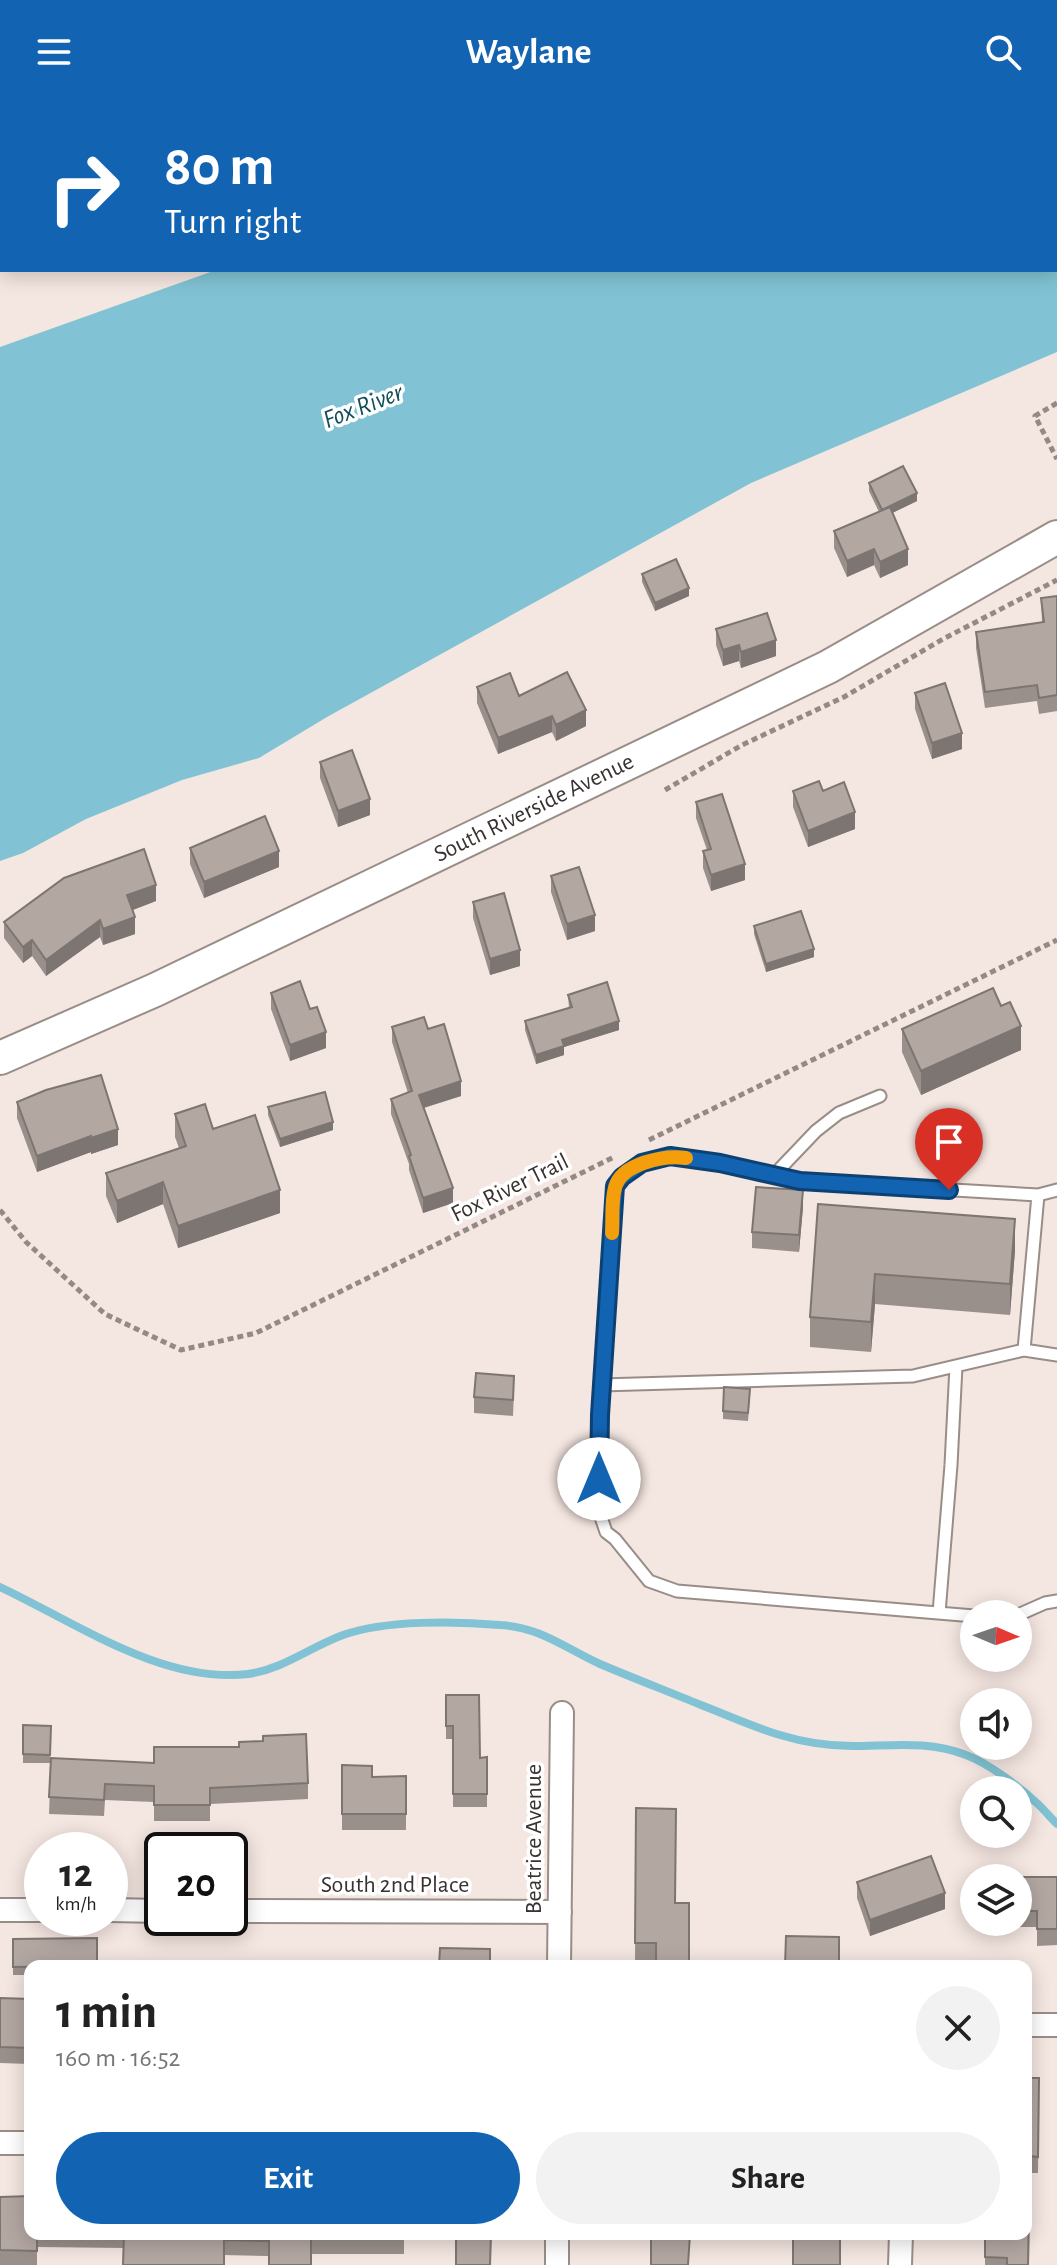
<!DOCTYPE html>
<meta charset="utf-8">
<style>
:root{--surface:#fff;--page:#f2f2f2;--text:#222;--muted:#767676;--accent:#1264b2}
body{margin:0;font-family:"Alegreya Sans",sans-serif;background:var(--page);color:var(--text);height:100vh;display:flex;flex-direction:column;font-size:30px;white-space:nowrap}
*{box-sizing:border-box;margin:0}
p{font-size:26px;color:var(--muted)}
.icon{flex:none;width:44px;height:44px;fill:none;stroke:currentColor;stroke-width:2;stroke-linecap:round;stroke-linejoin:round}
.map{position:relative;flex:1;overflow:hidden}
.sheet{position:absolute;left:24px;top:1856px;width:1008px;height:280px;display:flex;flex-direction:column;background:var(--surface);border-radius:16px;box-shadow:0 4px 20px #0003}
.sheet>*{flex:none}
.hud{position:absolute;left:0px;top:0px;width:1058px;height:168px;box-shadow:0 4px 20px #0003;background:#1264b2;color:#fff;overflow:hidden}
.needle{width:52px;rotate:92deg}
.fabs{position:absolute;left:960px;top:1496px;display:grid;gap:16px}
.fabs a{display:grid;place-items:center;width:72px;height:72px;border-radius:50%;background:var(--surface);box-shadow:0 4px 20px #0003;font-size:40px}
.speed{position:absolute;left:24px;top:1728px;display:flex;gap:16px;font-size:40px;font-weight:700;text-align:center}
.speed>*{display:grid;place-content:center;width:104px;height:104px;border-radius:50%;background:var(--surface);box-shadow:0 4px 20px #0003;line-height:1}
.speed small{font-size:20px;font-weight:400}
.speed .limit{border:4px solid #111;border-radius:12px;background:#fff;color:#111}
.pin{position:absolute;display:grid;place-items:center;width:68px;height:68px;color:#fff;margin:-82px -34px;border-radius:50% 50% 50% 0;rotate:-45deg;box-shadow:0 0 8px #0007}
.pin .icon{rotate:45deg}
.me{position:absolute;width:88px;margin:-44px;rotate:0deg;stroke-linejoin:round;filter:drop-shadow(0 0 6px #0008)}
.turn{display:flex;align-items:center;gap:28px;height:168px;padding:0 32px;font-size:36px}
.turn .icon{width:104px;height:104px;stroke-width:2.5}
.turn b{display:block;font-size:56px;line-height:68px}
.round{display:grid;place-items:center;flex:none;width:84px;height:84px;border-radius:42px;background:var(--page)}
.overview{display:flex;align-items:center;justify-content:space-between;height:136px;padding:0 32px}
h1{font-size:48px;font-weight:700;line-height:60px}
.button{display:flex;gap:16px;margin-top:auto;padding:16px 32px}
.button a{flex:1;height:92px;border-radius:48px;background:var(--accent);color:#fff;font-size:32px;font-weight:700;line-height:92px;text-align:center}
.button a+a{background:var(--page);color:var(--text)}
header{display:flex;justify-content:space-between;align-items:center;height:104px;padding:0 32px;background:var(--accent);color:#fff;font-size:36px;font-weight:700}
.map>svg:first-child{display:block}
</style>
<header><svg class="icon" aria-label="menu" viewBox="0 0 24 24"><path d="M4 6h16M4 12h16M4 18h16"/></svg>Waylane<svg class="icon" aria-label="search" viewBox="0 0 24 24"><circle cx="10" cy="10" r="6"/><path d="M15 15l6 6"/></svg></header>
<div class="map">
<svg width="1057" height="2161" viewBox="0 0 1057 2161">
<rect width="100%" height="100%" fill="#f4e6e1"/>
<!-- water -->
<path fill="#81c3d4" d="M568,0h489v248l-306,131 -424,234 -68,41 -77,22 -96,39 -63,34 -23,8v-514l216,-77h840v-164h-493z"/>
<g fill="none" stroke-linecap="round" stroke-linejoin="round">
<!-- stream -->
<path stroke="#81c3d4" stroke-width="8" d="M0,1483c75,35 162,97 248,87 36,-5 62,-27 95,-39 42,-15 112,-14 157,-10 40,2 65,23 100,39 33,14 67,27 101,41 26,10 52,22 79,30 23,7 48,11 72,11 38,0 77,-6 114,9 24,9 55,33 74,51 6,6 11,12 17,18"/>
<defs>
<path id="lane" d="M774,1071l42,-44 23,-18 41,-17
M1024,1246l14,-155
M601,1281l312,-9 111,-26 33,5
M939,1509l12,-148 5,-99
M1018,1511l27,-12 12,-2
M974,1512l-297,-25 -28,-10 -34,-42 -9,-7 -7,-21 1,-96 15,-229 7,-9 20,-14 28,-7 50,7 80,18 238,14 19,-5"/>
<path id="street" d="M0,1806h42
M110,1806l52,1
M230,1807l330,1
M559,1862l3,-253
M1026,1921h31
M0,2039h30
M557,2130v31
M900,2161l1,-31"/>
<path id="secondary" d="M0,954l155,-68 673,-323 229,-130"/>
</defs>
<!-- lane casing -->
<use href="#lane" stroke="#998d88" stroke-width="15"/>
<!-- street casing -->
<use href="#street" stroke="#998d88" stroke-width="26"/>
<!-- secondary casing -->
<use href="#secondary" stroke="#998d88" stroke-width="36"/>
<!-- path -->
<path stroke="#938985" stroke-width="5" stroke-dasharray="6 4" stroke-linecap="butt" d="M1057,299l-22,13 22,43
M665,686l77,-45 102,-48 99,-58 114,-59
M649,1036l408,-200
M0,1106l26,32 79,72 76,36 75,-17 358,-176"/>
<!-- lane -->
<use href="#lane" stroke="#fff" stroke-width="11"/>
<!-- street -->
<use href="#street" stroke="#fff" stroke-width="22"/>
<!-- secondary -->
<use href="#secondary" stroke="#fff" stroke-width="32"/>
</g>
<!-- wall -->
<path fill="#9a908b" d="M869,379l48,18 -25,12 16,52 -28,13 -6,-13 -27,12 -13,-29v-17l45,-19 -10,-21z
M642,470l47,22 -34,15 -13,-29z
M1057,492v115l-18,3 -2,-13 -52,7 -9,-60v-16l66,-10 -1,-24z
M716,525l60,27 -35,12 -2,-7 -16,5 -7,-21z
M477,583l42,9 67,30 -30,15 -4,-9 -54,22 -21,-51z
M915,589l47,56 -30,10 -17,-50z
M320,658l50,53 -32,12 -18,-49z
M793,687h30l32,38 -47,18 -15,-40z
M696,698l49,78 -34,11 -8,-23v-17l4,-1 -11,-32z
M190,744l89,19 -75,31 -14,-34z
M551,772l44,55 -28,9 -16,-48z
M156,797l-23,9 2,24 -32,11 -3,-8 -54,39 -14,-20 -9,7 -19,-25v-16z
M473,798l47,64 -30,9 -17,-57z
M754,822l60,31 -48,15 -12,-38z
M271,889l39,16 16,39 -36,13 -19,-52z
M568,891l51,35 -55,17v8l-28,9 -11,-34v-9l44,-13z
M392,923l36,2 33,67 -37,12 29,95 -30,10 -14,-43v-6l-18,-50v-15l17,-6 -16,-51z
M902,925l119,21 -100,45 -19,-43z
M17,998l101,43 -27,9v-2l-54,20 -20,-54z
M268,1003l65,23 -53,17 -12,-32z
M175,1010l38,15 67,84 -102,35 -15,-44 -46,19 -11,-27v-23l73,-25 -4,-11z
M818,1100l197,46 -5,65 -135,-11 -4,48 -61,-5v-30z
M803,1103l-4,45 -47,-4v-16z
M514,1288l-1,24 -39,-3v-16z
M750,1293l-2,24 -25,-2v-8z
M446,1591l34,63 7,-1v50h-34v-68h-7z
M23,1621l28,1 -1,37h-27z
M51,1654l257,25v16l-98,5v17h-56v-19l-49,-2 -1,16 -55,-2z
M342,1661l30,12 34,-1v54h-64z
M636,1704l39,95 -19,57h-21z
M1057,1773v68l-20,1v-19h-34v-5h15v-44z
M857,1778l88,27 -75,27 -13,-38z
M13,1835l17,27v9h-17z
M0,1894l30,1v65l-30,-1z
M1026,1974h13l-1,95h-8l-1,92h-44v-31z
M0,2093l30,37h374v20h-93l-42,2 -45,-1 -100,-7 -87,-1v18h-37z
M637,2130h53l-39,4h-14z"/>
<!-- shaded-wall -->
<path fill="#7d7571" d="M917,389v8l-35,17v-8z
M874,445v16l-27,12v-16z
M908,445v16l-28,13v-16z
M689,484v8l-34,15v-8z
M776,536v16l-35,12v-16z
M739,541v16l-16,5v-16z
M586,606v16l-30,15v-16z
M552,612v16l-54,22v-16z
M962,629v16l-30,10v-16z
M370,695v16l-32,12v-16z
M855,708v17l-47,18v-16z
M279,747v16l-75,31v-16z
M745,760v16l-34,11v-16z
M156,781v16l-29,11v-17z
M595,811v16l-28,9v-16z
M135,813v17l-32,11v-16z
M100,816v17l-54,39v-16z
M32,836v16l-9,7v-16z
M814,845v8l-48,15v-8z
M520,846v16l-30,9v-16z
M619,917v9l-55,17v8l-28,9v-9l26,-15z
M1021,922v24l-100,45v-24z
M326,928v16l-36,13v-16z
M461,977v15l-42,13v-14z
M333,1018v8l-53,17v-8z
M118,1025v16l-27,9v-16z
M91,1032v16l-54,20v-16z
M163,1078v22l-46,19v-22z
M453,1084v15l-30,10v-15z
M280,1086v23l-102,35v-22z
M803,1086v17l-4,45v-17z
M1015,1115v31l-5,65v-31z
M875,1170v30l-4,48v-30z
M945,1789v16l-75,27v-16z"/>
<!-- building -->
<path fill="#b3a7a2" stroke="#7d7571" stroke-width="2" d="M903,362l14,27 -35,17 -13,-27z
M890,403l18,42 -28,13 -6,-13 -27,12 -13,-30z
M676,455l13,29 -34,15 -13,-29z
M1057,492v99l-18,3 -2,-13 -52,7 -9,-60 68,-10 -3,-24z
M767,509l9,27 -35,12 -2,-7 -16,5 -7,-21z
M567,568l19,38 -30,15 -4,-9 -54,22 -21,-51 33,-14 9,23z
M945,579l17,50 -30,10 -17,-50z
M352,646l18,49 -32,12 -18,-49z
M819,677l4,10 21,-9 11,30 -47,19 -15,-40z
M722,690l23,70 -34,11 -8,-24 8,-2 -15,-47z
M265,712l14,35 -75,31 -14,-34z
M144,745l12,36 -29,10 8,22 -32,12 -3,-9 -54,40 -14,-20 -9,7 -19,-25 60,-44z
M579,763l16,48 -28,9 -16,-48z
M504,789l16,57 -30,9 -17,-57z
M801,807l13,38 -48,15 -12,-38z
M300,877l10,28 7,-2 9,25 -36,13 -19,-52z
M607,878l12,39 -57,19 2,6 -28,9 -11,-34 47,-14 -4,-12z
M993,884l8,18 9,-4 11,24 -100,45 -19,-42z
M424,913l4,12 16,-5 17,57 -42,14 34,93 -30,10 -14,-42 2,-1 -20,-56 21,-8 -20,-64z
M101,971l17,54 -27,9v-2l-54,20 -20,-54 29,-12z
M325,988l8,30 -53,17 -12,-32z
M205,1000l8,25 42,-14 25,75 -102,36 -15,-44 -46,19 -11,-28 80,-27 -11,-32z
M756,1083l47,3 -4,45 -47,-3z
M818,1100l197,15 -5,65 -135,-10 -4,48 -61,-5z
M476,1269l38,3 -1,24 -39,-3z
M724,1283l26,2 -2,24 -25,-2z
M446,1591h33l1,63 7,-1v37h-34v-68h-7z
M23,1621l28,1 -1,29 -27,-1z
M306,1630l2,49 -98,5v17h-56v-19l-49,-2 -1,16 -55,-3 2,-39 103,5v-16h85v-5l24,-1v-5z
M342,1661l30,1v11l34,-1v38h-64z
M636,1704l40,1 -1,94h14v63h-33v-23h-21z
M931,1752l14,37 -75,27 -13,-38z
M1003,1773h54v52h-20v-18h-19v-33h-15z
M786,1832l53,1v29h-54z
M97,1834v28l-84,1v-28z
M440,1844l50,1v17h-51z
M0,1894l30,1v49l-30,-1z
M1026,1974h13l-1,79 -8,-1 -2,109h-21v-7l-22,-1v-23h41z
M30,2092v38h7v17l-37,-1v-53z
M124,2130h280v5h-93v26h-42v-24l-45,-1v25h-101z
M456,2130h35l-1,31h-34z
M651,2130h39l-2,31h-37z
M793,2130h47v31h-47z"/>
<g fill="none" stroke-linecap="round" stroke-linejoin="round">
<defs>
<path id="route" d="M599,1375l1,-64 15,-229 7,-9 20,-14 28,-7 50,7 80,18 149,9"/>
</defs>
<!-- route casing -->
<use href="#route" stroke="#0c4174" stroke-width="20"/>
<!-- route -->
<use href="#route" stroke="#1264b2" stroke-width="14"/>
<!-- slow -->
<path stroke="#f59e0b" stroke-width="14" d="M612,1129c1,-14 -1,-31 3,-45 6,-25 50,-33 71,-30"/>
</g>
<g text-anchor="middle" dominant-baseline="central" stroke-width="7" stroke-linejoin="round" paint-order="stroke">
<!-- street labels -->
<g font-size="24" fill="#383330" stroke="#fff">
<text transform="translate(534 704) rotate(-26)">South Riverside Avenue</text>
<text transform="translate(510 1084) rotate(-26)">Fox River Trail</text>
<text transform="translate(534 1735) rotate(-90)">Beatrice Avenue</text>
<text x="395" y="1781">South 2nd Place</text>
</g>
<!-- water labels -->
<g font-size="26" font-style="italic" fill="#134d5a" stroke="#fff">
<text transform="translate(363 302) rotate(-21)">Fox River</text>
</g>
</g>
</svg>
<div class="fabs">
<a><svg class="needle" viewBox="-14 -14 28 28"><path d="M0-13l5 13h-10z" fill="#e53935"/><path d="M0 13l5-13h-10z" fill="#767676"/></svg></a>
<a><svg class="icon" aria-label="sound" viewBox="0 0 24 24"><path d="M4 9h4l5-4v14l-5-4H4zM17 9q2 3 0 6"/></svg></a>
<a><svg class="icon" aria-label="search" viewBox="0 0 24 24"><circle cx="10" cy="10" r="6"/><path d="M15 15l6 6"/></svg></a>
<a><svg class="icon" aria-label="layers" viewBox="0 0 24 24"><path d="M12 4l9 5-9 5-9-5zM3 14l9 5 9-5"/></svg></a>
</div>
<div class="speed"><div>12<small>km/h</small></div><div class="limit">20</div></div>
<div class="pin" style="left:949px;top:1086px;background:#d93025"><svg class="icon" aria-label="arrive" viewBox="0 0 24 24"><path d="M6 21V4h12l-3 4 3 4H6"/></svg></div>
<svg class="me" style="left:599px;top:1375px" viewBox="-20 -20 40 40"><circle r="19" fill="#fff"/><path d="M0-13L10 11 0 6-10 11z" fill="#1264b2"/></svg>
<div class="hud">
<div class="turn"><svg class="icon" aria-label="right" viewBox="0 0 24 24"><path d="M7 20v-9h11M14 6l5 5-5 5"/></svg><div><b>80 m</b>Turn right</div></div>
</div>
<section class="sheet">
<div class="overview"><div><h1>1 min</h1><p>160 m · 16:52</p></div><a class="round"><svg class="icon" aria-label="close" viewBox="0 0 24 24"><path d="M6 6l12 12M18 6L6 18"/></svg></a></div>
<div class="button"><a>Exit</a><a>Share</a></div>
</section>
</div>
